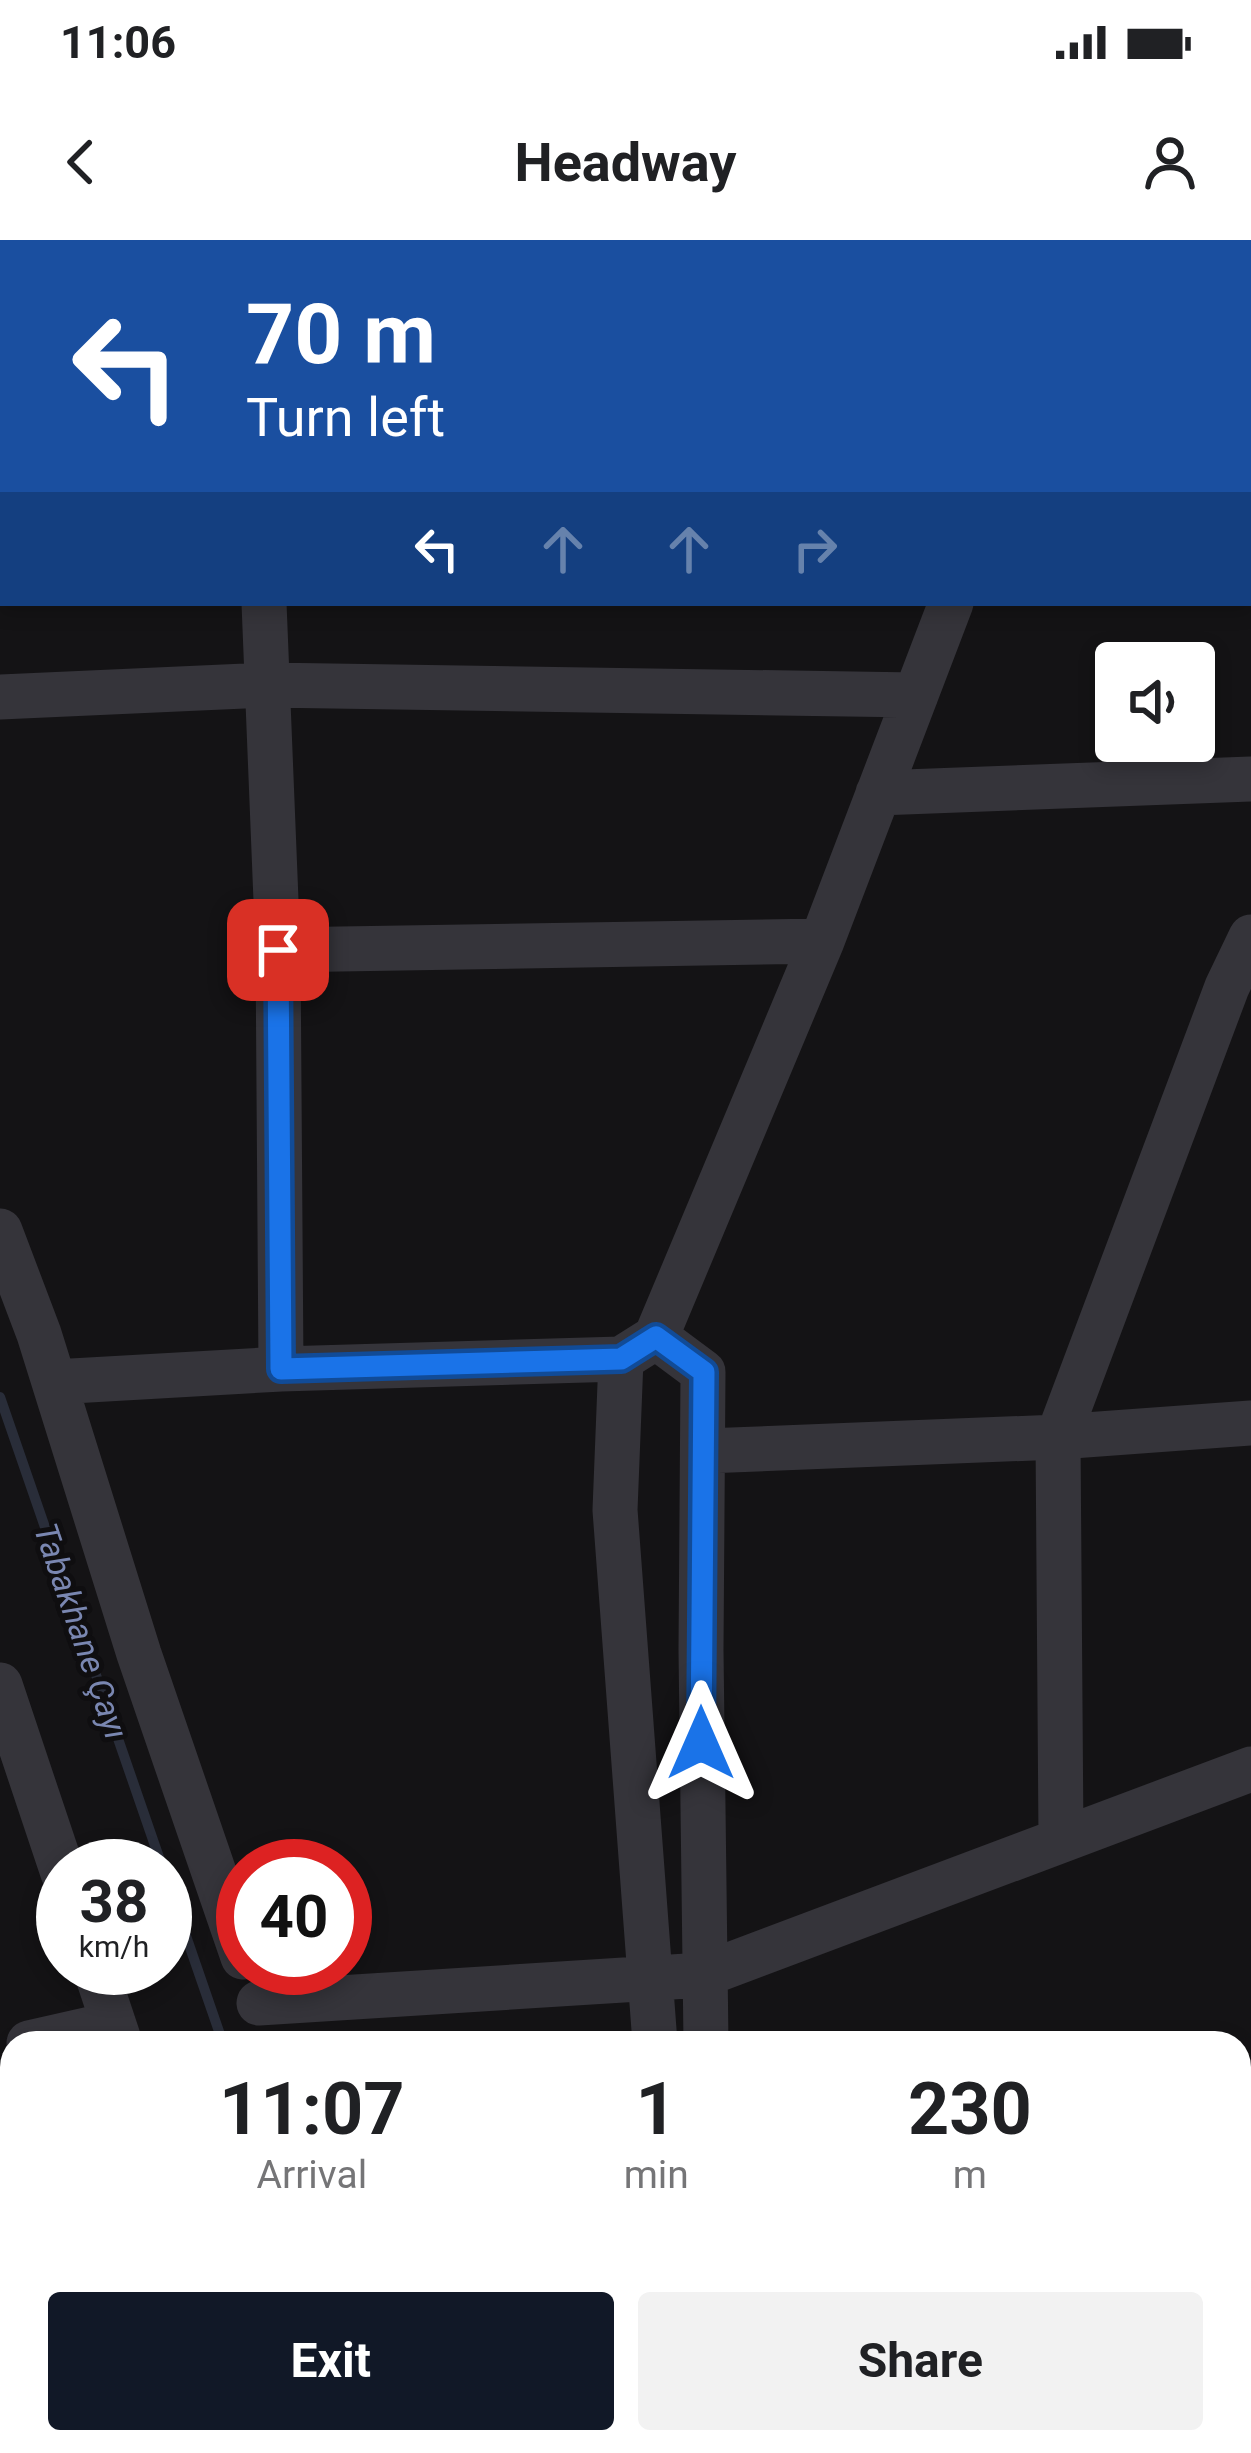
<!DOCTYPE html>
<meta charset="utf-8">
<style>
:root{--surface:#fff;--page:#f2f2f2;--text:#202124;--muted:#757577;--accent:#111827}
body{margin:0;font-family:Roboto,sans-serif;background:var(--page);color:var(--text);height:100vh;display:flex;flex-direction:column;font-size:45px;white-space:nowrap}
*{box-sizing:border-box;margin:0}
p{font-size:39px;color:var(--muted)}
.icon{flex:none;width:66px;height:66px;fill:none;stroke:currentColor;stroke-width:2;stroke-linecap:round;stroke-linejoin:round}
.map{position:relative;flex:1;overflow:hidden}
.side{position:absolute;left:0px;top:1791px;width:1251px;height:423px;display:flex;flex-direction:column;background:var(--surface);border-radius:36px 36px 0 0;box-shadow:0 6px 18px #0003}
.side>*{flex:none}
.banner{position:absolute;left:0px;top:0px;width:1251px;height:366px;box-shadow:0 6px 18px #0003;background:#1a4fa0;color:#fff;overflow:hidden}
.tools{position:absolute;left:1095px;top:402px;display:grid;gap:24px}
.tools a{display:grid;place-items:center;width:120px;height:120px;border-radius:12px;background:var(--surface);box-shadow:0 6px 18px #0003;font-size:60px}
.speed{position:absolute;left:36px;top:1599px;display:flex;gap:24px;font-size:60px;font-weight:700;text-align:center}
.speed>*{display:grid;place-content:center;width:156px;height:156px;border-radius:50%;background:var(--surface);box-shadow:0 6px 18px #0003;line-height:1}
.speed small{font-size:30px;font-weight:400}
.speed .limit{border:18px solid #d22;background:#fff;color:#111}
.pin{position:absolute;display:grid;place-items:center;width:102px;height:102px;color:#fff;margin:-51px;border-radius:24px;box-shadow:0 6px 18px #0006}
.me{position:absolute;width:132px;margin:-66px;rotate:0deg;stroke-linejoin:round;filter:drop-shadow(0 0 9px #0008)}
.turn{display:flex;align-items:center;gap:42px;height:252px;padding:0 48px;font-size:54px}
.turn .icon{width:156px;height:156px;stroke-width:2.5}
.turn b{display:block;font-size:84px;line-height:102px}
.lanes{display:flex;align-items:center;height:114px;padding:0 48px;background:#0003;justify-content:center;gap:60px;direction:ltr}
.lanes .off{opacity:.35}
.eta{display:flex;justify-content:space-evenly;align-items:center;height:204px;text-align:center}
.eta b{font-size:72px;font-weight:700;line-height:84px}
.cta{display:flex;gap:24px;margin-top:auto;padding:24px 48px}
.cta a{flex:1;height:138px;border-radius:12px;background:var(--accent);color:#fff;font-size:48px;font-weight:700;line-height:138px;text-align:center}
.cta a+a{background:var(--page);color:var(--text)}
.status{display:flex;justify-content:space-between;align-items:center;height:84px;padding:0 60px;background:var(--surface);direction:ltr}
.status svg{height:33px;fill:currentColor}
header{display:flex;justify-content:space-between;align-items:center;height:156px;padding:0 48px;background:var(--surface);font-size:54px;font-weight:700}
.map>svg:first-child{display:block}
</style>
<div class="status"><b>11:06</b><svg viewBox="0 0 49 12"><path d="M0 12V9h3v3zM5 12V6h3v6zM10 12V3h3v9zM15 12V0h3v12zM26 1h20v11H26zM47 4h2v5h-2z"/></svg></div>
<header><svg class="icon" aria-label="back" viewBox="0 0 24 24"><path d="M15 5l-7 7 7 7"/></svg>Headway<svg class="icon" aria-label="person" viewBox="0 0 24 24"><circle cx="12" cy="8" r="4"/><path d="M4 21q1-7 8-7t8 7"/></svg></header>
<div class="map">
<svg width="1251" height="2213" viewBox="0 0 1251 2213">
<rect width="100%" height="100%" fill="#141315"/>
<!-- green -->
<path fill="#1d2520" d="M0,2107l12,30v65h26l4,11h-42z"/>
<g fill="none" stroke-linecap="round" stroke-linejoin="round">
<!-- stream -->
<path stroke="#292d39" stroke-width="10" d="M0,1157l162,469
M165,1635l58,168
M337,2202l1,11"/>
</g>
<!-- building -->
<path fill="#38383d" d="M104,2202h52l4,11h-52z
M885,2202h60l5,11h-90z
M987,2202h85v1l-29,10h-52z"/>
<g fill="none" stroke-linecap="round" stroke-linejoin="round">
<!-- minor -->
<path stroke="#35343a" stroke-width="45" d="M101,0v3
M358,0v3
M603,0v3
M862,0v3
M1091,3l1,-3
M1248,115h3
M0,196h3
M264,363l14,347 3,419 340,-10
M0,457l267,-12 649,10
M878,553l373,-14
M278,710l544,-9
M0,991l39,103 100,320 104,303
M656,1097l166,-396 129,-338
M54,1142l227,-13
M705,1211l353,-14 193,-14
M0,1445l63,188
M1061,1599l-3,-402 169,-450 24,-50
M95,1728l25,75
M259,1763l444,-28 548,-206
M29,1803l84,-19
M655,1803l-40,-533 6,-151 35,-22 47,35 -2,278 5,393
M252,2202l4,11
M378,2202l3,11"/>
<!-- major -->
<path stroke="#515059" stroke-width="54" d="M1239,1929l12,-5
M1239,1987l12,-5
M770,2202l4,11
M528,2213l26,-11
M681,2213l23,-11"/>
</g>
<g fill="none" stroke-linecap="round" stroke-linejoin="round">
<defs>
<path id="route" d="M278,710l3,419 340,-10 35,-22 48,35 -3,371"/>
</defs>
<!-- route casing -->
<use href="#route" stroke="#114b97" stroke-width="30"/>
<!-- route -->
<use href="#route" stroke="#1a73e8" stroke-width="21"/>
</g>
<g text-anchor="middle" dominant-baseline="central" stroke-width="10" stroke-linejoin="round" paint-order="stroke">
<!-- water labels -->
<g font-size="33" font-style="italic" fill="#7a87b1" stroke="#0f0e10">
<text transform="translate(81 1391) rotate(71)">Tabakhane Çayı</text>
</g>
</g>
</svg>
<div class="tools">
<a><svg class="icon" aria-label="sound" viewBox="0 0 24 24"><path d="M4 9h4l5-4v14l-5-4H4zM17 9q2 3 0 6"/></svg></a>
</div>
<div class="speed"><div>38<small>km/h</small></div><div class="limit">40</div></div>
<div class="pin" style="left:278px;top:710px;background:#d93025"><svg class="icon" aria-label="arrive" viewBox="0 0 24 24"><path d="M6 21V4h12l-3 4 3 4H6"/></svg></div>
<svg class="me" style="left:701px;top:1503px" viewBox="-20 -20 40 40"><path d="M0-17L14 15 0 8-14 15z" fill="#1a73e8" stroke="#fff" stroke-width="4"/></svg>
<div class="banner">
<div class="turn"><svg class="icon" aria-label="left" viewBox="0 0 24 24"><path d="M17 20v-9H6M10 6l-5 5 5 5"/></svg><div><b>70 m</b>Turn left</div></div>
<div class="lanes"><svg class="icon" aria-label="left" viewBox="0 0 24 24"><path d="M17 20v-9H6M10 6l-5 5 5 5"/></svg><svg class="icon off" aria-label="ahead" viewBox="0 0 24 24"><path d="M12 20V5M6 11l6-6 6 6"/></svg><svg class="icon off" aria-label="ahead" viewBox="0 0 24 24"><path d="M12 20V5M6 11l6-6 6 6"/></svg><svg class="icon off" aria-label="right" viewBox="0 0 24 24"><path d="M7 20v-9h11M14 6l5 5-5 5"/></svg></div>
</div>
<section class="side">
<div class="eta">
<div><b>11:07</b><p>Arrival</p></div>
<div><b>1</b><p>min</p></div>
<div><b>230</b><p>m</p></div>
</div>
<div class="cta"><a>Exit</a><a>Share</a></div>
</section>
</div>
